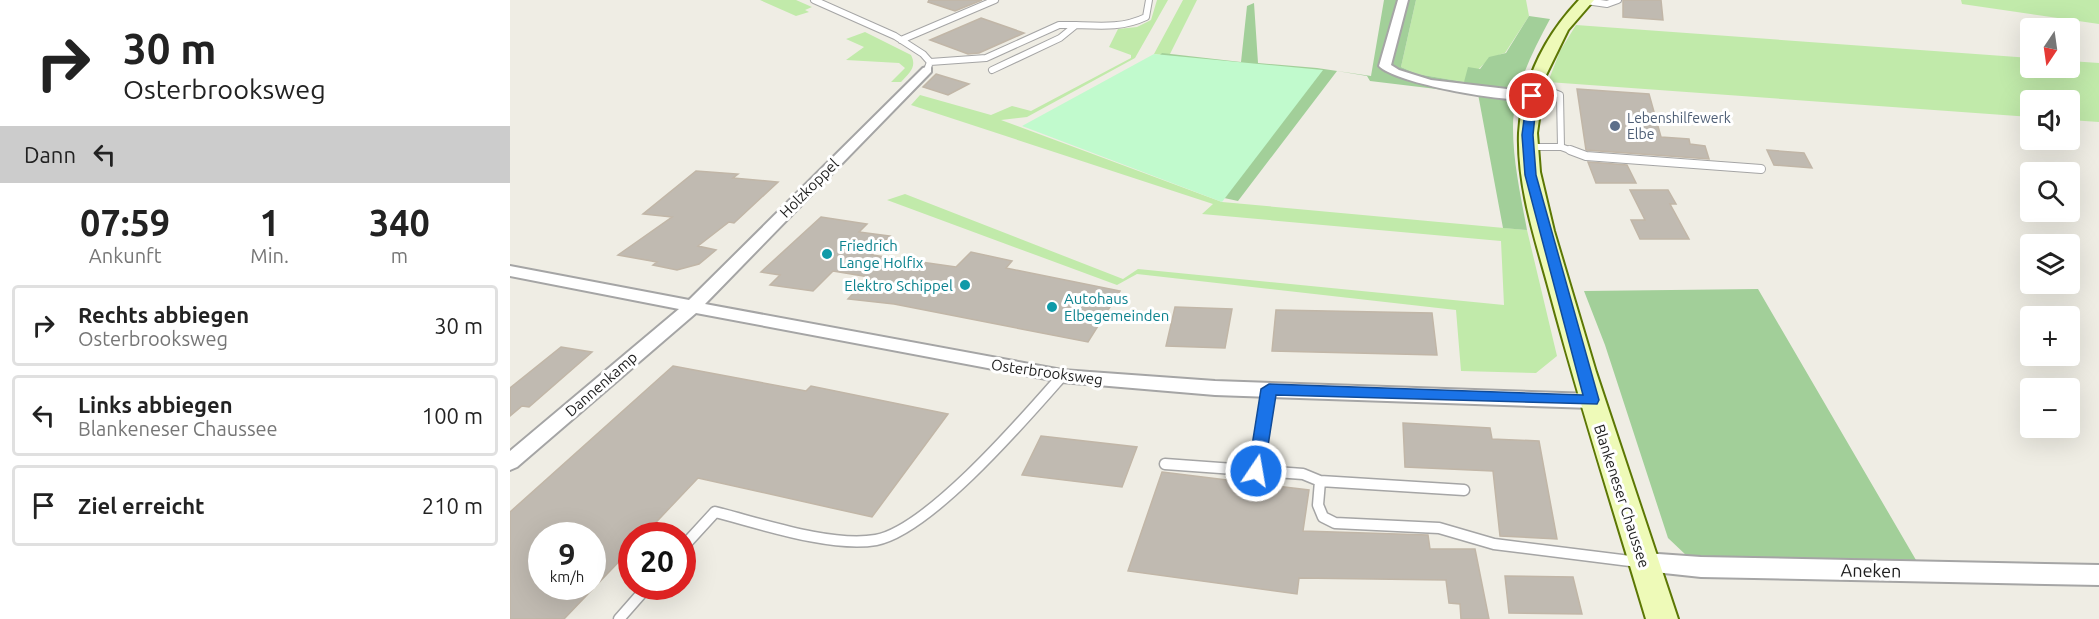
<!DOCTYPE html>
<html lang="de">
<meta charset="utf-8">
<style>
:root{--surface:#fff;--page:#f6f6f6;--text:#222;--muted:#767676;--line:#e0e0e0}
body{margin:0;font-family:Ubuntu,sans-serif;background:var(--page);color:var(--text);height:100vh;display:flex;flex-direction:column;font-size:22px;white-space:nowrap}
*{box-sizing:border-box;margin:0}
p{font-size:20px;color:var(--muted)}
.icon{flex:none;width:33px;height:33px;fill:none;stroke:currentColor;stroke-width:2;stroke-linecap:round;stroke-linejoin:round}
.map{position:relative;flex:1;overflow:hidden}
.sheet{display:flex;flex-direction:column;background:var(--surface);width:510px}
.sheet>*{flex:none}
.banner{background:#fff;color:var(--text);overflow:hidden}
.needle{width:39px;rotate:193deg}
.tools{position:absolute;left:1510px;top:18px;display:grid;gap:12px}
.tools a{display:grid;place-items:center;width:60px;height:60px;border-radius:6px;background:var(--surface);box-shadow:0 6px 24px #0002;font-size:30px}
.speed{position:absolute;left:18px;top:522px;display:flex;gap:12px;font-size:30px;font-weight:700;text-align:center}
.speed>*{display:grid;place-content:center;width:78px;height:78px;border-radius:50%;background:var(--surface);box-shadow:0 6px 24px #0002;line-height:1}
.speed small{font-size:15px;font-weight:400}
.speed .limit{border:9px solid #d22;background:#fff;color:#111}
.pin{position:absolute;display:grid;place-items:center;width:51px;height:51px;color:#fff;margin:-26px;border:3px solid #fff;border-radius:50%;box-shadow:0 2px 6px #0007}
.me{position:absolute;width:66px;margin:-33px;rotate:12deg;stroke-linejoin:round;filter:drop-shadow(0 0 4px #0008)}
.turn{display:flex;align-items:center;gap:21px;height:126px;padding:0 24px;font-size:27px}
.turn .icon{width:78px;height:78px;stroke-width:2.5}
.turn b{display:block;font-size:42px;line-height:51px}
.then{display:flex;align-items:center;height:57px;padding:0 24px;background:#0003;gap:12px;font-size:22px}
.eta{display:flex;justify-content:space-evenly;align-items:center;height:102px;text-align:center}
.eta b{font-size:36px;font-weight:700;line-height:42px}
ul{padding:0;list-style:none}
li{display:flex;align-items:center;gap:18px;height:81px;margin:0 12px 9px;padding:0 12px;border:3px solid var(--line);border-radius:6px}
li div{flex:1}
li b{display:block;font-size:22px}
li em{font-style:normal}
main{display:flex;flex:1;min-height:0}
.map>svg:first-child{display:block}
</style>
<main>
<section class="sheet">
<div class="banner">
<div class="turn"><svg class="icon" aria-label="right" viewBox="0 0 24 24"><path d="M7 20v-9h11M14 6l5 5-5 5"/></svg><div><b>30 m</b>Osterbrooksweg</div></div>
<div class="then">Dann<svg class="icon" aria-label="left" viewBox="0 0 24 24"><path d="M17 20v-9H6M10 6l-5 5 5 5"/></svg></div>
</div>
<div class="eta">
<div><b>07:59</b><p>Ankunft</p></div>
<div><b>1</b><p>Min.</p></div>
<div><b>340</b><p>m</p></div>
</div>
<ul>
<li><svg class="icon" aria-label="right" viewBox="0 0 24 24"><path d="M7 20v-9h11M14 6l5 5-5 5"/></svg><div><b>Rechts abbiegen</b><p>Osterbrooksweg</p></div><em>30 m</em></li>
<li><svg class="icon" aria-label="left" viewBox="0 0 24 24"><path d="M17 20v-9H6M10 6l-5 5 5 5"/></svg><div><b>Links abbiegen</b><p>Blankeneser Chaussee</p></div><em>100 m</em></li>
<li><svg class="icon" aria-label="arrive" viewBox="0 0 24 24"><path d="M6 21V4h12l-3 4 3 4H6"/></svg><div><b>Ziel erreicht</b></div><em>210 m</em></li>
</ul>
</section>
<div class="map">
<svg width="1589" height="619" viewBox="0 0 1589 619">
<rect width="100%" height="100%" fill="#efede4"/>
<!-- grass -->
<path fill="#c1eaaa" d="M250,0h36l16,7 -7,3 4,2 -13,4z
M647,0h11l-33,58 -108,59 -26,3 221,82 305,28 30,126 -21,17 -75,-2 -5,-61 -319,-36 -20,11 -230,-85 18,-6 218,85 15,-10 366,36 -3,-64 -299,-27 11,-10 -302,-99 9,-10 71,20 21,-9 19,5 100,-53v-3l-22,-8 9,-18 19,-2 14,-7z
M673,0h14l-28,56 -15,-2z
M906,0h110l3,16 -24,37c-20,5 -24,16 -41,29l-47,-8 -16,-7z
M1451,0h138v24l-137,-20z
M1066,25l455,33v10h39v-7l29,2v59l-29,-2v-20h-39v17l-483,-35 12,-31z
M355,32l46,23c6,12 -1,17 -10,27h-10l14,-14 -6,-5 -53,-3 18,-13 -18,-8z"/>
<!-- forest -->
<path fill="#a2cf99" d="M874,0h32l-15,67 16,7 47,8 4,-15 12,2 9,-12 17,-4 23,-37 21,3c-18,34 -37,70 -37,109 0,34 8,69 14,102l-24,-2 -25,-134 -108,-13 -3,-5 -30,-5 -99,130 -23,-5 -61,-135 8,-8 79,9 6,-56 7,-3 4,60 59,5 54,8z
M1248,289l158,271 -229,-4 -19,-18 -63,-193 -21,-54z"/>
<!-- park -->
<path fill="#c1facd" d="M644,54l169,16 -101,132 -200,-76z"/>
<!-- building -->
<path fill="#c0bab1" stroke="#c1b6a7" stroke-width="1.5" fill-rule="evenodd" d="M419,0h53l-27,11 -27,-9z
M1113,0h38l2,20 -40,-3z
M471,18l43,15 -45,20 -11,1 -38,-14z
M426,74l33,10 -21,11 -25,-8z
M1067,89l72,5 12,43 28,2 1,5 15,2 4,13 -123,-9z
M1257,150l37,3 8,15 -38,-3z
M1078,162l39,3 9,18h-40z
M186,171l42,3 -5,4 45,4 -44,41 -5,-1 -31,24 18,4 -17,14 -22,6 -24,-5 4,-3 -39,-7 54,-38 -29,-3z
M1120,190h38l8,14h-6l19,35h-49l-9,-19h14z
M311,217l46,7 -8,8 31,4 -18,19 84,12 15,-15 41,9 -6,7 114,23 -32,51 -194,-38 -46,-5 21,-22 -36,-6 -20,20 -43,-6 10,-10 -19,-3z
M665,307l57,2 -7,39 -59,-2z
M766,310l156,3 5,42 -165,-4z
M51,347l31,5 -63,55 -7,-1 -12,10v-28z
M163,366l133,25 5,-5 137,28 -76,103 -174,-39 -55,58h-11v12l-68,71h-54v-107zM32,536h50v50h-50z
M893,423l87,5 2,11 47,2 18,98 -57,-3 -7,-65 -88,-4z
M531,436l96,11 -15,40 -100,-12z
M652,472l147,18 -6,41 125,4 2,14h45l14,70h-28l-1,-15 -11,-1 -3,-23 -147,-2 -2,16 -169,-23z
M995,576l68,1 9,37 -73,-1z"/>
<g fill="none" stroke-linecap="round" stroke-linejoin="round">
<defs>
<path id="service-far2" d="M304,0l81,36 28,18 7,8 -3,8
M1076,1l21,3 11,-4
M391,40l94,-40
M420,62l56,-4 73,-33h17
M482,70l68,-32 16,-13c25,1 47,3 70,-8l3,-17
M1019,147h32l-1,-52 -25,-10
M1051,147l14,5"/>
<path id="service-far1" d="M1060,150l16,6 175,13"/>
<path id="service" d="M655,464l138,10 17,7 144,9
M746,471l13,-82
M810,481l-2,24 5,12 12,6 104,5 55,16 144,18
M172,548l33,-36c44,11 116,36 161,28 53,-10 149,-122 186,-164
M109,619l29,-33"/>
<path id="minor" d="M888,0h10l-17,65 8,5 32,10 101,12 6,4 -2,3c-24,5 -140,-15 -157,-33z
M417,67l4,1v4l-226,232 357,66 153,11 377,13 7,2 2,5 -2,5 -7,2 -377,-13 -153,-13 -366,-69 -179,154 -7,3v-19l169,-142 -169,-33v-10l179,34 234,-232z
M1134,553l57,4 398,8v20l-398,-8 -65,-7 -3,-7 3,-7z"/>
<path id="secondary" d="M1069,0h15l-26,30 -23,47 -8,56 3,39 14,59 42,141 82,247h-32c-32,-107 -66,-214 -95,-322 -14,-53 -34,-108 -32,-164 3,-51 25,-96 60,-133z"/>
</defs>
<!-- service-far2 casing -->
<use href="#service-far2" stroke="#a5a5a5" stroke-width="8"/>
<!-- service-far1 casing -->
<use href="#service-far1" stroke="#a5a5a5" stroke-width="10"/>
<!-- service casing -->
<use href="#service" stroke="#a5a5a5" stroke-width="13"/>
<!-- minor casing -->
<use href="#minor" stroke="#a5a5a5" stroke-width="4"/>
<!-- secondary casing -->
<use href="#secondary" stroke="#5c7704" stroke-width="4"/>
<!-- service-far2 -->
<use href="#service-far2" stroke="#fff" stroke-width="6"/>
<!-- service-far1 -->
<use href="#service-far1" stroke="#fff" stroke-width="8"/>
<!-- service -->
<use href="#service" stroke="#fff" stroke-width="10"/>
<!-- minor -->
<use href="#minor" fill="#fff" fill-rule="evenodd"/>
<!-- secondary -->
<use href="#secondary" fill="#eefab8" fill-rule="evenodd"/>
</g>
<!-- route -->
<path fill="#1a73e8" stroke="#114b97" stroke-width="1.5" d="M1022,93l5,3 -4,39 3,40 63,225 -2,4 -321,-9 -12,76 -2,4h-12l-2,-4 13,-82 8,-5 314,11 -58,-220 -3,-40 5,-39z"/>
<!-- markers -->
<circle fill="#5c6f8a" stroke="#fff" stroke-width="2" cx="1105" cy="126" r="6"/>
<g fill="#0f9aa8" stroke="#fff" stroke-width="2">
<circle cx="317" cy="254" r="6"/>
<circle cx="455" cy="285" r="6"/>
<circle cx="542" cy="307" r="6"/>
</g>
<g text-anchor="middle" dominant-baseline="central" stroke-width="6" stroke-linejoin="round" paint-order="stroke">
<!-- far-service labels -->
<g font-size="14" fill="#4e5e75" stroke="#fff" text-anchor="start">
<text x="1117" y="118">Lebenshilfewerk<tspan x="1117" dy="16">Elbe</tspan></text>
</g>
<!-- street labels -->
<g font-size="15" fill="#1e1e1e" stroke="#fff">
<text transform="translate(299 188) rotate(-45)">Holzkoppel</text>
<text transform="translate(537 372) rotate(8)">Osterbrooksweg</text>
<text transform="translate(91 384) rotate(-41)">Dannenkamp</text>
<text transform="translate(1112 496) rotate(72)">Blankeneser Chaussee</text>
</g>
<!-- culture labels -->
<g font-size="15" fill="#0d838f" stroke="#fff" text-anchor="start">
<text x="329" y="245">Friedrich<tspan x="329" dy="17">Lange Holfix</tspan></text>
<text x="443" y="285" text-anchor="end">Elektro Schippel</text>
<text x="554" y="298">Autohaus<tspan x="554" dy="17">Elbegemeinden</tspan></text>
</g>
<!-- near-street labels -->
<g font-size="18" fill="#1e1e1e" stroke="#fff">
<text transform="translate(1361 570) rotate(1)">Aneken</text>
</g>
</g>
</svg>
<div class="tools">
<a><svg class="needle" viewBox="-14 -14 28 28"><path d="M0-13l5 13h-10z" fill="#e53935"/><path d="M0 13l5-13h-10z" fill="#767676"/></svg></a>
<a><svg class="icon" aria-label="sound" viewBox="0 0 24 24"><path d="M4 9h4l5-4v14l-5-4H4zM17 9q2 3 0 6"/></svg></a>
<a><svg class="icon" aria-label="search" viewBox="0 0 24 24"><circle cx="10" cy="10" r="6"/><path d="M15 15l6 6"/></svg></a>
<a><svg class="icon" aria-label="layers" viewBox="0 0 24 24"><path d="M12 4l9 5-9 5-9-5zM3 14l9 5 9-5"/></svg></a>
<a>+</a>
<a>−</a>
</div>
<div class="speed"><div>9<small>km/h</small></div><div class="limit">20</div></div>
<div class="pin" style="left:1022px;top:96px;background:#d93025"><svg class="icon" aria-label="arrive" viewBox="0 0 24 24"><path d="M6 21V4h12l-3 4 3 4H6"/></svg></div>
<svg class="me" style="left:746px;top:471px" viewBox="-20 -20 40 40"><circle r="17" fill="#1a73e8" stroke="#fff" stroke-width="3"/><path d="M0-11L8 9 0 5-8 9z" fill="#fff"/></svg>
</div>
</main>
